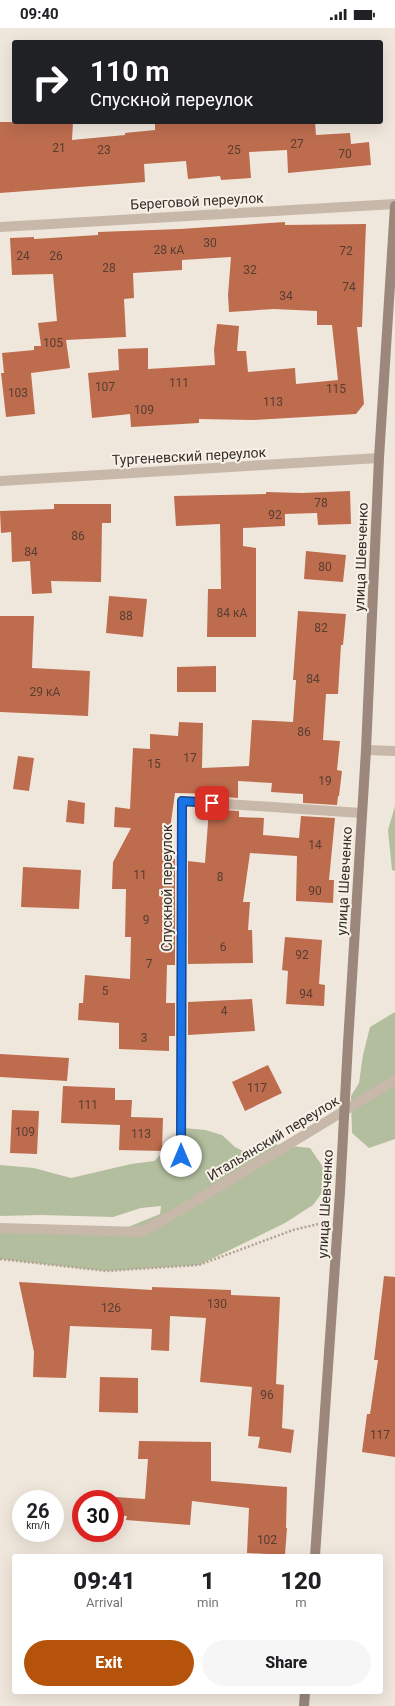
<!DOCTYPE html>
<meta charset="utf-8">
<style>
:root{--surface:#fff;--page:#f6f6f6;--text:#202124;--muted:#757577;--accent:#b45309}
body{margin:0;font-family:Roboto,sans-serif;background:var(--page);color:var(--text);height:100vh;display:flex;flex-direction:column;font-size:15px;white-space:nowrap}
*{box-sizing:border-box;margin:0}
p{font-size:13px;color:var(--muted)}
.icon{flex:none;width:22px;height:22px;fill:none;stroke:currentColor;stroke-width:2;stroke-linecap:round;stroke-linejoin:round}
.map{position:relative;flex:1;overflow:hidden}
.drawer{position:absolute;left:12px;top:1526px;width:371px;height:140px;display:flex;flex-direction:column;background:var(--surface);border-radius:4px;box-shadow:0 4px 16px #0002}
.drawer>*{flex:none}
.top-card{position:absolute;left:12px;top:12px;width:371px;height:84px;border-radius:4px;box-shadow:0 4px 16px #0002;background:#202124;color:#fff;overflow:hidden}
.speed{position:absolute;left:12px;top:1462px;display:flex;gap:8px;font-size:20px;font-weight:700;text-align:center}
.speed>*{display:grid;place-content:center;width:52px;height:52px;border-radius:50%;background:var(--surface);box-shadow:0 4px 16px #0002;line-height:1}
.speed small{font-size:10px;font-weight:400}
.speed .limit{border:6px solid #d22;background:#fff;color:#111}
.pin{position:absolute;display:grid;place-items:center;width:34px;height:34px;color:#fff;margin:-17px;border-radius:8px;box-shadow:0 2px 6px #0006}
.me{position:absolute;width:44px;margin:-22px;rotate:0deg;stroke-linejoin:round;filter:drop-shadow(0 0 3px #0008)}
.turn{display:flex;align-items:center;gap:14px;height:84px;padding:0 12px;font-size:18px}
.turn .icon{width:52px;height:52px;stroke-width:2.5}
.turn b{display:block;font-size:28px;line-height:34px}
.eta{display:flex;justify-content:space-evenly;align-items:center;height:68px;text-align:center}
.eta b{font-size:24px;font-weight:800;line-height:28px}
.cta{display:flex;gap:8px;margin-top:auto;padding:8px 12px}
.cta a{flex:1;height:46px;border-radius:24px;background:var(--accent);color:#fff;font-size:16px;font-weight:800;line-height:46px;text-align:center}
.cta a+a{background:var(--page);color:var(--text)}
.status{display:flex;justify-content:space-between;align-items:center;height:28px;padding:0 20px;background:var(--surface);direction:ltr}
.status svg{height:11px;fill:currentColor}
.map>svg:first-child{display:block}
</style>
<div class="status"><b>09:40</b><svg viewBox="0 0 49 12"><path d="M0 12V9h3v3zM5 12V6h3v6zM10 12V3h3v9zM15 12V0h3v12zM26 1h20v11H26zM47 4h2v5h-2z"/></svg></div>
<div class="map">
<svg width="395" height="1678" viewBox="0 0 395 1678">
<rect width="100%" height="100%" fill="#f0e7dc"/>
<!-- green -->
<path fill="#b2be9d" d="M395,778v65l-3,-1 -4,-40z
M395,984v127l-26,9 -17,-15 -1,-37 8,-13 4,-28 7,-28z
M184,1100l21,2 17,5 13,12 16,8 21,-11 38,4 15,22 -1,20 -11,15 -28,18 -86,42 -93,6 -106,-12v-27l128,-5 32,-13 1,-8 -20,2 -28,9 -72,-2 -41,1v-51l34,3 37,10 60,-14 23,-3 12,-11z"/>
<!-- building -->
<path fill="#bd6c4e" d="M0,94h73l-1,18 53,-5v-2l30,-3v-8h160l1,13 34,-2 1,11 18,-2 2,23 -83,8 -1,-23 -38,2 2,26 -30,2 -1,-4 -32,3 -2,-18 -42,3 1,18 -145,11z
M285,194v3l81,-1 -4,103h-5l7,77 -8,10 -103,6 -54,-1v4l-68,4 -1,-13 -38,4 -4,-45 31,-3 -1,-21 30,-1v21l67,-4 -1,-15 3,-26 22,2 -2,25h9l2,21 47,-4 1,16 42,-4 -6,-55h-15v-14l-43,-2 -45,3 -1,-17 3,-38 -49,3v10l-49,3 1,25 -10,1 2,38 -60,3 4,28 -39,5 4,41 -29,3 -5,-44h3l-2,-20 32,-3v-4h7l-3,-23 19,-2 -4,-47 -41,1 -2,-37 24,-1v2l64,-4v-3l82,-3z
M350,463l1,33 -33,1 -1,-12 -32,1v12l-42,2v18l13,2v89h-49l1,-48h13l-1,-65 -44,2 -2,-30 92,-2v-2l36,1z
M54,476h57v19h-9l-1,59 -50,-1 1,12 -20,1 -2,-33 -18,1 -1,-30 -10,1 -1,-22 54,-2z
M306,523l40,4 -3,27 -39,-3z
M109,568l38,3 -4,38 -37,-4z
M298,583l48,3 -3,31h-2l-3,49h-12l-3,46 17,1 -3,29 5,1 -3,25h-1l-1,9 -34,-2v-9l-32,-2 1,-9 -34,-2v17l-28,-2v-2l-35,-1 -9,65 9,1v106h-8l-1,38h9v33h-6v15l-50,-2v-26l-41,-3 1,-17h4l2,-28 45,4 1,-42h-6l1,-48h-14l1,-27 18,-34 -17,-1 1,-20 15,2 3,-61 17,1v-15l28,2 1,-14 24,1 -1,45 47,-2 3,-46 41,2 3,-42h-3z
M0,588h34l-2,52 58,3 -2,45 -88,-4z
M216,638v26h-39v-25z
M18,728l16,2 -5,33 -16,-2z
M68,772l17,3 -1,21 -18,-2z
M209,781l30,2v6l25,1 -1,17 36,3 2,-22 34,2 -6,62h5l-1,23 -37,-2 1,-45 -47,-3 -7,49h7l-2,28h4l1,33 -65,1v-103l17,2z
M23,839l58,3 -2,39 -58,-2z
M285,909l37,3 -3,44 6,1 -1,21 -38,-2 2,-33 -6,-1z
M252,971l3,32 -67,4v-33z
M0,1026l69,4 -2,23 -67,-4z
M268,1037l14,28 -37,18 -13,-29z
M63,1058l52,2v12h17l-1,17 32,1 -1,33 -43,-1 1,-25 -59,-2z
M12,1082l27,1 -2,43 -27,-1z
M384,1248l11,1v180l-33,-5 5,-38h3l8,-54h-4z
M19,1254l133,8v-3l79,3v5l49,2 -4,87 8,1 -2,43 12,2 -3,23 -33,-5 2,-11 -12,-1 4,-49 -52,-5 6,-64 -36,-2 -1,35 -18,-1 1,-21 -82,-3 -4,52 -33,-1 1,-25z
M100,1349l38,1v35l-39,-1z
M139,1413l72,1v39l76,6 -1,41h1l-2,27 -38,-2 2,-45 -57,-7 -2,24 -64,-5 1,-4 -12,-1v-18l30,2 3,-40h-10z"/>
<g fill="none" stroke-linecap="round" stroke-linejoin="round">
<!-- path -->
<path stroke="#b3a293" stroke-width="2.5" stroke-dasharray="2 2" stroke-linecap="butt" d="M0,1231l106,12 93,-6 94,-35 30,-7"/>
<!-- street -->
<path stroke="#c7b8a9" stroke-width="10" d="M0,199l395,-23
M0,453l379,-23
M366,722l29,1
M181,1128l1,-355 179,12
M0,1200l141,4 33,-18 221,-134"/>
<!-- secondary -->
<path stroke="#9b877b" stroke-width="10" d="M348,1015l18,-293 13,-292 16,-252
M315,1528l25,-364
M304,1678l1,-14"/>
<!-- secondary-bridge -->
<path stroke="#9b877b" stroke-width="10" d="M340,1164l8,-149"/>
</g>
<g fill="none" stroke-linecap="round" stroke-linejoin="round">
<defs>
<path id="route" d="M181,1128l1,-355 30,2"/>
</defs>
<!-- route casing -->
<use href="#route" stroke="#114b97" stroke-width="10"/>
<!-- route -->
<use href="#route" stroke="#1a73e8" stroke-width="7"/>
</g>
<g text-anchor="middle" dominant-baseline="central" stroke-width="4" stroke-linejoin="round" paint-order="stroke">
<!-- number labels -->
<g font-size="12" fill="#573d32">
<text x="297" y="116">27</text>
<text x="59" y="120">21</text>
<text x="104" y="122">23</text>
<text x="234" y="122">25</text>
<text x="345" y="126">70</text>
<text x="210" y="215">30</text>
<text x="169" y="222">28 кА</text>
<text x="346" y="223">72</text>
<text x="23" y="228">24</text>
<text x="56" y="228">26</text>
<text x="109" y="240">28</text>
<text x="250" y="242">32</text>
<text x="349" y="259">74</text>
<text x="286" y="268">34</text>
<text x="53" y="315">105</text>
<text x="179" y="355">111</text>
<text x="105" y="359">107</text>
<text x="336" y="361">115</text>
<text x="18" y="365">103</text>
<text x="273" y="374">113</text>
<text x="144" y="382">109</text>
<text x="321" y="475">78</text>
<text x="275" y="487">92</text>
<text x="78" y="508">86</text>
<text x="31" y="524">84</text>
<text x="325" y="539">80</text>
<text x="232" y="585">84 кА</text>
<text x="126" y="588">88</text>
<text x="321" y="600">82</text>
<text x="313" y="651">84</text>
<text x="45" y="664">29 кА</text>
<text x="304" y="704">86</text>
<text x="190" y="730">17</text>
<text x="154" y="736">15</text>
<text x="325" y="753">19</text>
<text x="315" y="817">14</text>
<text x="140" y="847">11</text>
<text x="220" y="849">8</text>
<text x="315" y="863">90</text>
<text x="146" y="892">9</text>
<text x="223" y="919">6</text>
<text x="302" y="927">92</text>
<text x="149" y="936">7</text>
<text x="105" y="963">5</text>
<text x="306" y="966">94</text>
<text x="224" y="983">4</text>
<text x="144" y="1010">3</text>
<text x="257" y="1060">117</text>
<text x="88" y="1077">111</text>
<text x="25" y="1104">109</text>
<text x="141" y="1106">113</text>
<text x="217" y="1276">130</text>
<text x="111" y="1280">126</text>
<text x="267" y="1367">96</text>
<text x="380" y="1407">117</text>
<text x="267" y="1512">102</text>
</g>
<!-- street labels -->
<g font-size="14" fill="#352d28" stroke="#f8f1e8">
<text transform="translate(197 173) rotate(-3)">Береговой переулок</text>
<text transform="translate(189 428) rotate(-3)">Тургеневский переулок</text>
<text transform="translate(361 529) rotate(-88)">улица Шевченко</text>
<text transform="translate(344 853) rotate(-87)">улица Шевченко</text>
<text transform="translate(167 860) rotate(-90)">Спускной переулок</text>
<text transform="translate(273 1110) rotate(-31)">Итальянский переулок</text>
<text transform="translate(325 1176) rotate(-87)">улица Шевченко</text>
</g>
</g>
</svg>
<div class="speed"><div>26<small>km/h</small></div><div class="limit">30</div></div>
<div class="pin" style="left:212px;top:775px;background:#d93025"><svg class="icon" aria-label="arrive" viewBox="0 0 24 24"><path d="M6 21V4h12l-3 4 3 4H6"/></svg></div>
<svg class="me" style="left:181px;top:1128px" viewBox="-20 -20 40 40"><circle r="19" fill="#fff"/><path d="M0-13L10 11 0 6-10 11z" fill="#1a73e8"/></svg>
<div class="top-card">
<div class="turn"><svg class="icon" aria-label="right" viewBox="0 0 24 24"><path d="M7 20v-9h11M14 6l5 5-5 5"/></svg><div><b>110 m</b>Спускной переулок</div></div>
</div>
<section class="drawer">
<div class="eta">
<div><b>09:41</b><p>Arrival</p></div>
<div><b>1</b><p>min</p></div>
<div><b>120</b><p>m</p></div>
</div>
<div class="cta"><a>Exit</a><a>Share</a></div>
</section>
</div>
